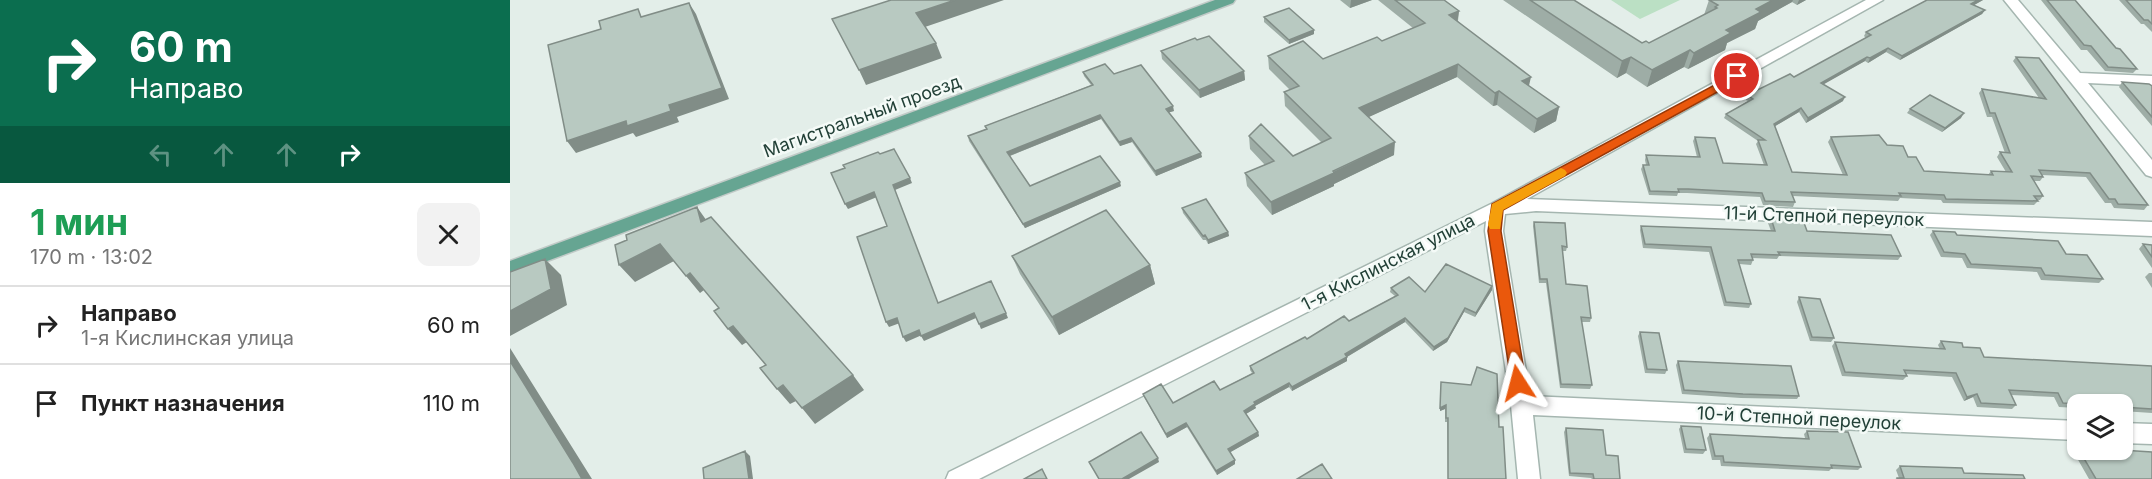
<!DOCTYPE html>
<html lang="ru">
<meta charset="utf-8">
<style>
:root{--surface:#fff;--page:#f2f2f2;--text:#222;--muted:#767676;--line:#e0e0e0}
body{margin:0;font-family:Inter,sans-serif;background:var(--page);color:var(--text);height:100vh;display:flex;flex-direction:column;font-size:22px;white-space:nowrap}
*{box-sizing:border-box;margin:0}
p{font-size:20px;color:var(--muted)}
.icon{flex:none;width:33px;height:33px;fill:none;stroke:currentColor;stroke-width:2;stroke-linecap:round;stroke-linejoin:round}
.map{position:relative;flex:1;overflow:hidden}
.drawer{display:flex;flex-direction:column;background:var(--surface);width:510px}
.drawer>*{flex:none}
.top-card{background:#0b6e4f;color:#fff;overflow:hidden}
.fabs{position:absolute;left:1557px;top:394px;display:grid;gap:12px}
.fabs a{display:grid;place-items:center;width:66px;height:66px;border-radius:12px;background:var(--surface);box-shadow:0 2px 4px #0004;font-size:30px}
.pin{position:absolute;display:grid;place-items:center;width:51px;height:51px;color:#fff;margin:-26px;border:3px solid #fff;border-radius:50%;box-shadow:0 2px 6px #0007}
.me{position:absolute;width:66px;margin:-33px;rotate:351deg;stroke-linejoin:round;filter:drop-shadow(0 0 4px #0008)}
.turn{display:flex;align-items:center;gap:21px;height:126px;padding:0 30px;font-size:27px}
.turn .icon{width:78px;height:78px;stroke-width:2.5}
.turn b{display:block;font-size:42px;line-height:51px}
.lanes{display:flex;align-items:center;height:57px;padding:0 30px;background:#0003;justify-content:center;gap:30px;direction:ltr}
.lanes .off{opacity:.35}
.round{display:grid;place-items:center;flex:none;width:63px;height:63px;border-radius:12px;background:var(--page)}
.overview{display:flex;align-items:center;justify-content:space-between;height:102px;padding:0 30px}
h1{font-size:36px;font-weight:700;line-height:45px;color:#1e9e55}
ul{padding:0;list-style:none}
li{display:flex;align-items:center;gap:18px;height:78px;padding:0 30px;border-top:2px solid var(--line)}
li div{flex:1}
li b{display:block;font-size:22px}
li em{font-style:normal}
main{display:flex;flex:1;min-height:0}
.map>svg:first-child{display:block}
</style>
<main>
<section class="drawer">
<div class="top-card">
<div class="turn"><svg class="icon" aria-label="right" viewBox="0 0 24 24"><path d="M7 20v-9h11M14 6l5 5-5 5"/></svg><div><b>60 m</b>Направо</div></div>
<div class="lanes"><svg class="icon off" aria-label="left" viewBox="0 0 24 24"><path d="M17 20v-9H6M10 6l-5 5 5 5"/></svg><svg class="icon off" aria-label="ahead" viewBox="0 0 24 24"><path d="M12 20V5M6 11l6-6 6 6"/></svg><svg class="icon off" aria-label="ahead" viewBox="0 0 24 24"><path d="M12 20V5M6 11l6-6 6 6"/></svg><svg class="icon" aria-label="right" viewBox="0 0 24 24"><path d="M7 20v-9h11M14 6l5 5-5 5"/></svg></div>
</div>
<div class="overview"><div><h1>1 мин</h1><p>170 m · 13:02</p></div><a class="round"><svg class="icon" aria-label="close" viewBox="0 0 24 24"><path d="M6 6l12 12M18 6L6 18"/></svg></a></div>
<ul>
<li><svg class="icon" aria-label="right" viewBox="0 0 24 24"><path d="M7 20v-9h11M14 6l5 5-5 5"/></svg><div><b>Направо</b><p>1-я Кислинская улица</p></div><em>60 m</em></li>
<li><svg class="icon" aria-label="arrive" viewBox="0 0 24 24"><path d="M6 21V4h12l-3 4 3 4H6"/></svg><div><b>Пункт назначения</b></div><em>110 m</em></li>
</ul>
</section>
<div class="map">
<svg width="1642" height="479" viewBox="0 0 1642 479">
<rect width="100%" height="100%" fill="#e3eee9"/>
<!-- green -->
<path fill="#bbe0c4" d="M1101,0h69l-40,19z"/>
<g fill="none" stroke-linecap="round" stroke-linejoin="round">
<defs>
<path id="minor" d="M1356,0h17l-356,199 625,23v14l-616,-25 -31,3 -2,17 27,165 548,25v19l-545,-25 7,64h-22l-7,-74 -26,-174 1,-10 -507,258h-33l3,-7 542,-268z
M1494,0h14l62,73 72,3v10l-64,-3 64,77v17l-6,-2z
M1612,423l30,1v20l-30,-1z"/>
<path id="major" d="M705,0h20l-2,3 -723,272v-14z"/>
</defs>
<!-- minor casing -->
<use href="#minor" stroke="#a5b6b0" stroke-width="3"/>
<!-- major casing -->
<use href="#major" stroke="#c1cac7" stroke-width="3"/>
<!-- minor -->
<use href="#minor" fill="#fff" fill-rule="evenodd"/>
<!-- major -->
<use href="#major" fill="#66a592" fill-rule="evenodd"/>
</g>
<!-- wall -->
<path fill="#9eada6" d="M830,0h32l-22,8z
M868,0h66l15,11 -1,10 71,65 30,21 -3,14 -22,12 -37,-28 -4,1 -36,-29 -89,40 26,38 -60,29v2l-62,29 -25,-29 -2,-13 20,-8 -15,-16 -1,-13 44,20 29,-13 -37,-37 -1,-14 6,-2 -21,-21 -1,-13 55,3 59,-18 31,-13z
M993,0h71l68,43h7l55,-28 5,-15h97l-9,5 -5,-3 -34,19 -3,8 -28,14 -2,7 -37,19 -4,-2 -37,20 -21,-14 -9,5z
M1417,0h56l-9,5 11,5 -3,4 -82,46 -14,-8 -18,11 -3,-2 -42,23 20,17 -37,22 -7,-11 -24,14 17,46 51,3 -15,-33 3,-5 56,8 21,12 16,14 64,4 3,-4 15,1 -9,-15 3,-5 5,1 -13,-36h-5l-8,-24 3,-4 57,9 -26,-37 3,-4 132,148 -4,5 -30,-2 -3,-5h-6l-19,-26 -44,-2 1,2 -3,4h-7l10,15 -3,4h-3l1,1 -4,4 -91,-2 -2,-3 -41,-2 -2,3 -105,-5 2,6 -2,5 -30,-2 -3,-8 -73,-4h-9l-1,3 -28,-1 -8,-26 2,-4h3l-1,-5 1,-5 51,2 -4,-16 2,-4 28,26 41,2 -8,-21 2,-3 -34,-23 2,-4 22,-13 -2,-1 1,-5 47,-18 72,-39 -2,-2 2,-4z
M1531,0h34l41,48 21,21 -4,4 -28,-2 -18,-21h-6z
M1609,0h33v32l-8,-8h-3z
M754,17l50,13v4l-25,10 -25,-22z
M687,40l47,31 1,9 -45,18 -38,-39 -1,-8z
M573,72l31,2 60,37 -5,1 33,45 -46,19 -24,-34 -12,4 -19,-27 -91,37 20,30h91l-96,42 -56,-87 -1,-5 18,-7 -1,-3 106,-41 -7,-9z
M1612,82l30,4v40l-33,-39z
M1400,109l51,9 -19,14 -35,-19z
M672,208l46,24 1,4 -21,8 -2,-4h-3l-20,-27z
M1261,218l36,13 94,25 -3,4 -119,-4 -2,3 -25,-1 1,2 -2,5 -12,-1 12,40 -2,4 -25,-2 -15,-54 -66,-4 -3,-18 1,-4 130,5 -3,-8z
M1024,222l33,25 -1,4h-4l4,33 25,34 -1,4h-9l11,63 -2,4 -30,-1 -14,-105h-7l-6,-57z
M1423,231l133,23 37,25 -4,4 -58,-3 -4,-8 -70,-4 -5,-10 -21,-1 -11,-22z
M1633,244l9,1v23l-13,-19z
M502,256l138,9 5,19 -96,51 -39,-61z
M1639,273h3v15l-7,-11z
M881,288l34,4 67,-2 -17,27 -11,-5 -17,30 -14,9 -28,-29 -58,35v4l-55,30 -3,-4 -34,19 1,2 -10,6 12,18 1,4 -29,16 5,12 -18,11 -30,-48 -20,11 -23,-41 -1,-3 30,9 47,-13 32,-17 -2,-3v-4l57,-27 42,-18 46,-25 -5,-4z
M1289,297l35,41 -3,4 -21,-1 -13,-39z
M1130,332l27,38 -2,4 -20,-1 -7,-37z
M1431,341l22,6 21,10 168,9v47l-30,-2v-6h-44v3l-19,-1 -5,-10 -43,-2 5,10 -4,4 -35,-2 -4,-10 -9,4 -12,-24 -46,-3 1,2 -4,4 -61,-4 -10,-30 3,-4 105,7 -2,-4z
M1168,361l121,35 -2,3 -56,-1 -59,-4 -6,-29z
M931,382l58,45 7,52h-58l-1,-57h-2v-13l-5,2z
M1171,426l25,24 -3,4 -19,-1 -5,-24z
M1056,428l40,27 14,24h-28l-1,-1 -22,-2 -5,-44z
M1297,431l54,36 -3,3 -27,-1 -2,2 -108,-5 -1,-6h-8l-5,-22 3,-4 95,4 -1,-4z
M1568,448v2h43l31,29h-63l-16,-28z
M1390,466l64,7 61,6h-130l4,-1 -3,-8z"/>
<!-- shaded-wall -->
<path fill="#818d87" d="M445,0h49l-82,28 -6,-15z
M841,0h21l-22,8z
M1263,0h20l-1,2 -34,19 -3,8 -28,14 -2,7 -37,19 6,-16 62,-44z
M1289,0h7l-9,5z
M1468,0h5l-14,8 2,-4z
M179,3l7,11 33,85 -52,18 2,5 -43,15 -3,-4 -57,20 -9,-12 59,-20 43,-16z
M1475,10l-3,4 -82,46 2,-4z
M949,11l-2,13 -8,-9z
M804,30v4l-25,10v-4z
M426,43l6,15 -76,27 -7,-15z
M1378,48l-2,4 -18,11 2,-5z
M1180,50l-6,17 -37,20 5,-17z
M1121,57l-5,16 -9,5 5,-17z
M1357,57l-2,4 -46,26 2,-4z
M948,64l-1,13 -99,45 1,-14z
M734,71l1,9 -45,18 -1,-8z
M1021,77l-3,13 -6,-9z
M989,91l-2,14 -4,1 2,-13z
M1335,97l-2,4 -37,22 2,-5z
M663,106l1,5 -7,2 -1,-4z
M1049,107l-3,14 -22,12 3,-14z
M1291,108l-2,4 -27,16 2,-4z
M1454,113l-3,5 -19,14 3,-4z
M590,115l1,4 -92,37 -2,-4z
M621,138l1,4 -12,4 -1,-4z
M885,142l-1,13 -60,29v2l-62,29 -1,-13z
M691,153l1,4 -46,19 -1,-5z
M400,178l2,5 -17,7 46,118 -48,-123z
M610,182l1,4 -96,42 -2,-4z
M364,192l3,5 -29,12 -3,-5z
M187,207l12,17 -8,-2z
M718,232l1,4 -21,8v-4z
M150,244l14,17 -39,21 -16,-17z
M35,259l16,16 6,30 -57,31v-25z
M640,265l5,19 -96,51 -7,-18z
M180,273l14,17 -4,3 -14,-17z
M982,286v4l-17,27 1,-4z
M955,308l-1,4 -17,30 -14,9 1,-4z
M464,313l2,5 -52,23 -3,-5z
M496,313l2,5 -27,11 -2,-5z
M387,318l3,5 -11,4 -3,-5z
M895,318v4l-60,36v-4z
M223,326l14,16 -5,3 -14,-16z
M409,330l3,5 -16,7 -3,-5z
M0,348l82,131h-10l-72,-118z
M837,357v4l-55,30v-4z
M343,375l11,15 -49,34 -13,-16z
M779,383v4l-34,19 1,2 -12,7v-4l10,-9z
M273,385l13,16 -6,3 -13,-15z
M1467,394l-4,3 -9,4 3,-4z
M936,405l-1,4 -5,2v-3z
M676,423l1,4 -20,11 -1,-4z
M748,432l1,4 -30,17 -1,-4z
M235,451l5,5 3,23h-4z
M648,458l1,4 -30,17h-7z
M725,460v4l-18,11 -1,-4z"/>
<!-- building -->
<path fill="#b8c9c1" stroke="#818d87" stroke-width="1.5" d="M381,0h64l-39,13 20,30 -77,27 -27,-51z
M885,0h49l15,11 -10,4 82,62 -9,4 37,26 -22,12 -38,-28 -4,2 -37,-29 -99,44 36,34 -62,29 1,2 -63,29 -26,-29 29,-12 -25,-25 12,-12 32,32 38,-18 -47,-46 15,-6 -31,-30 35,-15 20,18 54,-22 5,4 43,-18z
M1020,0h44l68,43 4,-2 3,2 68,-35 -2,-1 3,-2 -9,-5h64l-17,9 5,3 -35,18 5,3 -37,20 -4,-3 -38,20 -21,-13 -9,4z
M1417,0h51l-7,4 14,6 -83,46 -14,-8 -18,10 -3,-1 -46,26 24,14 -37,21 -7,-10 -27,16 18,48 55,3 -16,-38 48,-2 8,10 16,1 5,11h8l8,14 69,4 -2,-4 21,1 -12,-20 10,1 -15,-40h-5l-8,-24 64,10 -30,-42 23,1 109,147 -30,-1 -3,-5h-6l-19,-26 -51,-3 4,7 -12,-1 12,20h-9l4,5 -92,-2 -2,-4 -45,-2 2,3 -110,-4 4,10 -30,-1 -3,-8 -74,-4h-10l1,3 -29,-1 -7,-26h6l-3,-10 54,2 -5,-20 20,1 8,25 44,2 -9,-25h7l-39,-26 27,-15 -6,-4 43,-21 4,3 77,-42 -5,-3z
M1537,0h28l41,48 4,1 17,20 -29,-2 -17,-21 -7,-1z
M1616,0h26v24l-4,-4h-4z
M179,3l33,85 -53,17 2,6 -44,15 -1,-5 -59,20 -19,-96 53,-16 -2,-8 39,-12 3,8z
M779,8l25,22 -25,10 -25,-23z
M699,36l35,35 -45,19 -38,-39 34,-13 2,2z
M595,64l9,10 27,-9 32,41 -7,3 35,44 -46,18 -24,-33 -12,4 -19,-27 -93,37 23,34 70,-30 20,26 -97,42 -55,-88 19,-7 -2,-3 108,-41 -10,-13z
M1612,82l27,2 3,2v31z
M1420,95l34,18 -19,15 -35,-19z
M384,149l16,29 -17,7 45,118 53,-22 15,32 -27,11 -5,-11 -53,23 -2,-6 -16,7 -6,-19 -11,4 -29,-85 30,-11 -13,-34 -29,12 -14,-31 14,-5 -2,-3 35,-13 2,2z
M696,199l22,33 -20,8 -3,-5 -2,1 -21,-28z
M187,207l4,15 10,-5 142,158 -51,33 -19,-23 -6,4 -17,-21 6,-3 -33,-39 -5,3 -14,-18 5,-3 -29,-35 -4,3 -26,-32 -41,21 -4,-20 12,-5 -1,-5z
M596,210l44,55 -98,52 -40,-61z
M1261,218l32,2 4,11 84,4 10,21 -123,-4 2,3 -29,-1 2,6h-15l13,44 -25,-2 -15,-55 -66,-3 -4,-18 134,5z
M1024,222l31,1 2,24 -5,-1 4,38 21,2 4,32 -10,-1 11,68 -31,-1 -14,-105h-7z
M1423,231l22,1 2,3 101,6 8,13 21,1 16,24 -58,-4 -4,-7 -70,-4 -6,-10 -21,-2z
M1633,244l9,1v12z
M35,259l6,30 -41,22v-39z
M936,264l46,22 -16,27 -11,-5 -17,30 -14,9 -29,-29 -60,36 2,3 -55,30 -3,-4 -35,19 1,2 -11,7 14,21 -30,17 7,11 -19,11 -30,-48 -20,11 -23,-40 18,-10 12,19 41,-22 6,9 34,-17 -4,-7 55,-29 2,2 37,-23 5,5 49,-26 -7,-7 18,-11 16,15z
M1289,297l21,2 14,39 -22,-1z
M1130,332l19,1 8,37 -20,-1z
M1431,341l21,2 1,4 17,1 4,9 168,9v43l-30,-2v-2h-25l-34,-2 -5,-10 -49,-3 7,15 -35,-2 -4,-9 -10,3 -11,-24 -52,-3 3,6 -62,-4 -10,-30 110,7z
M0,361l63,102 9,16h-72z
M1168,361l113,5 8,30 -56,-2 -59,-4z
M967,367l20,7 2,53h4l3,52h-58v-61h-2v-13l-6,3 1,-26 30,3z
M1171,426l20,1 5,23 -20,-1z
M1056,428l37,2 3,25 12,1 2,23h-26l-1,-5 -23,-1z
M1297,431l41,1 13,35 -30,-2 1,3 -108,-6 -1,-6h-8l-5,-22 99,5z
M631,432l17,26 -36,21h-23l-10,-17z
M1569,450h42l31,2v27h-56z
M235,451l4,28h-45l-1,-11z
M812,464l10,15h-35z
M1390,466l62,2 2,5 59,2 2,4h-128v-1h7z
M532,469l5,10h-23z"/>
<!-- route -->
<path fill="#ea580c" stroke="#983908" stroke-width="1.5" d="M1227,73l4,1v5l-238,131 -2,21 25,152 -3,5 -5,2 -6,-2 -24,-157 4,-27z"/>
<!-- slow -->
<path fill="#f59e0b" d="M1051,168l4,2 2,3 -2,3 -62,34 -3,19h-10l-2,-4 4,-21z"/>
<g text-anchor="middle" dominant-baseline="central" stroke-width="5" stroke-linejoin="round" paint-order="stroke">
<!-- street labels -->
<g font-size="18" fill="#224037" stroke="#f4faf7">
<text transform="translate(352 116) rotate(-20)">Магистральный проезд</text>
<text transform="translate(1314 216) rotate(2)">11-й Степной переулок</text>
<text transform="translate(878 262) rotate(-27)">1-я Кислинская улица</text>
<text transform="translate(1289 418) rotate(3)">10-й Степной переулок</text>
</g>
</g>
</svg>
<div class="fabs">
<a><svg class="icon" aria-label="layers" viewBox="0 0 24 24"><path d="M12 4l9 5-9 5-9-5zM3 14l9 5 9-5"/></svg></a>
</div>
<div class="pin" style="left:1227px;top:76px;background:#d93025"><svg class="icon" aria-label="arrive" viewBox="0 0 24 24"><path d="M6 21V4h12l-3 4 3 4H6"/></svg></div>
<svg class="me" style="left:1008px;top:383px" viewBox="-20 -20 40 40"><path d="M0-17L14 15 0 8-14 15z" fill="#ea580c" stroke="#fff" stroke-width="4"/></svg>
</div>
</main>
